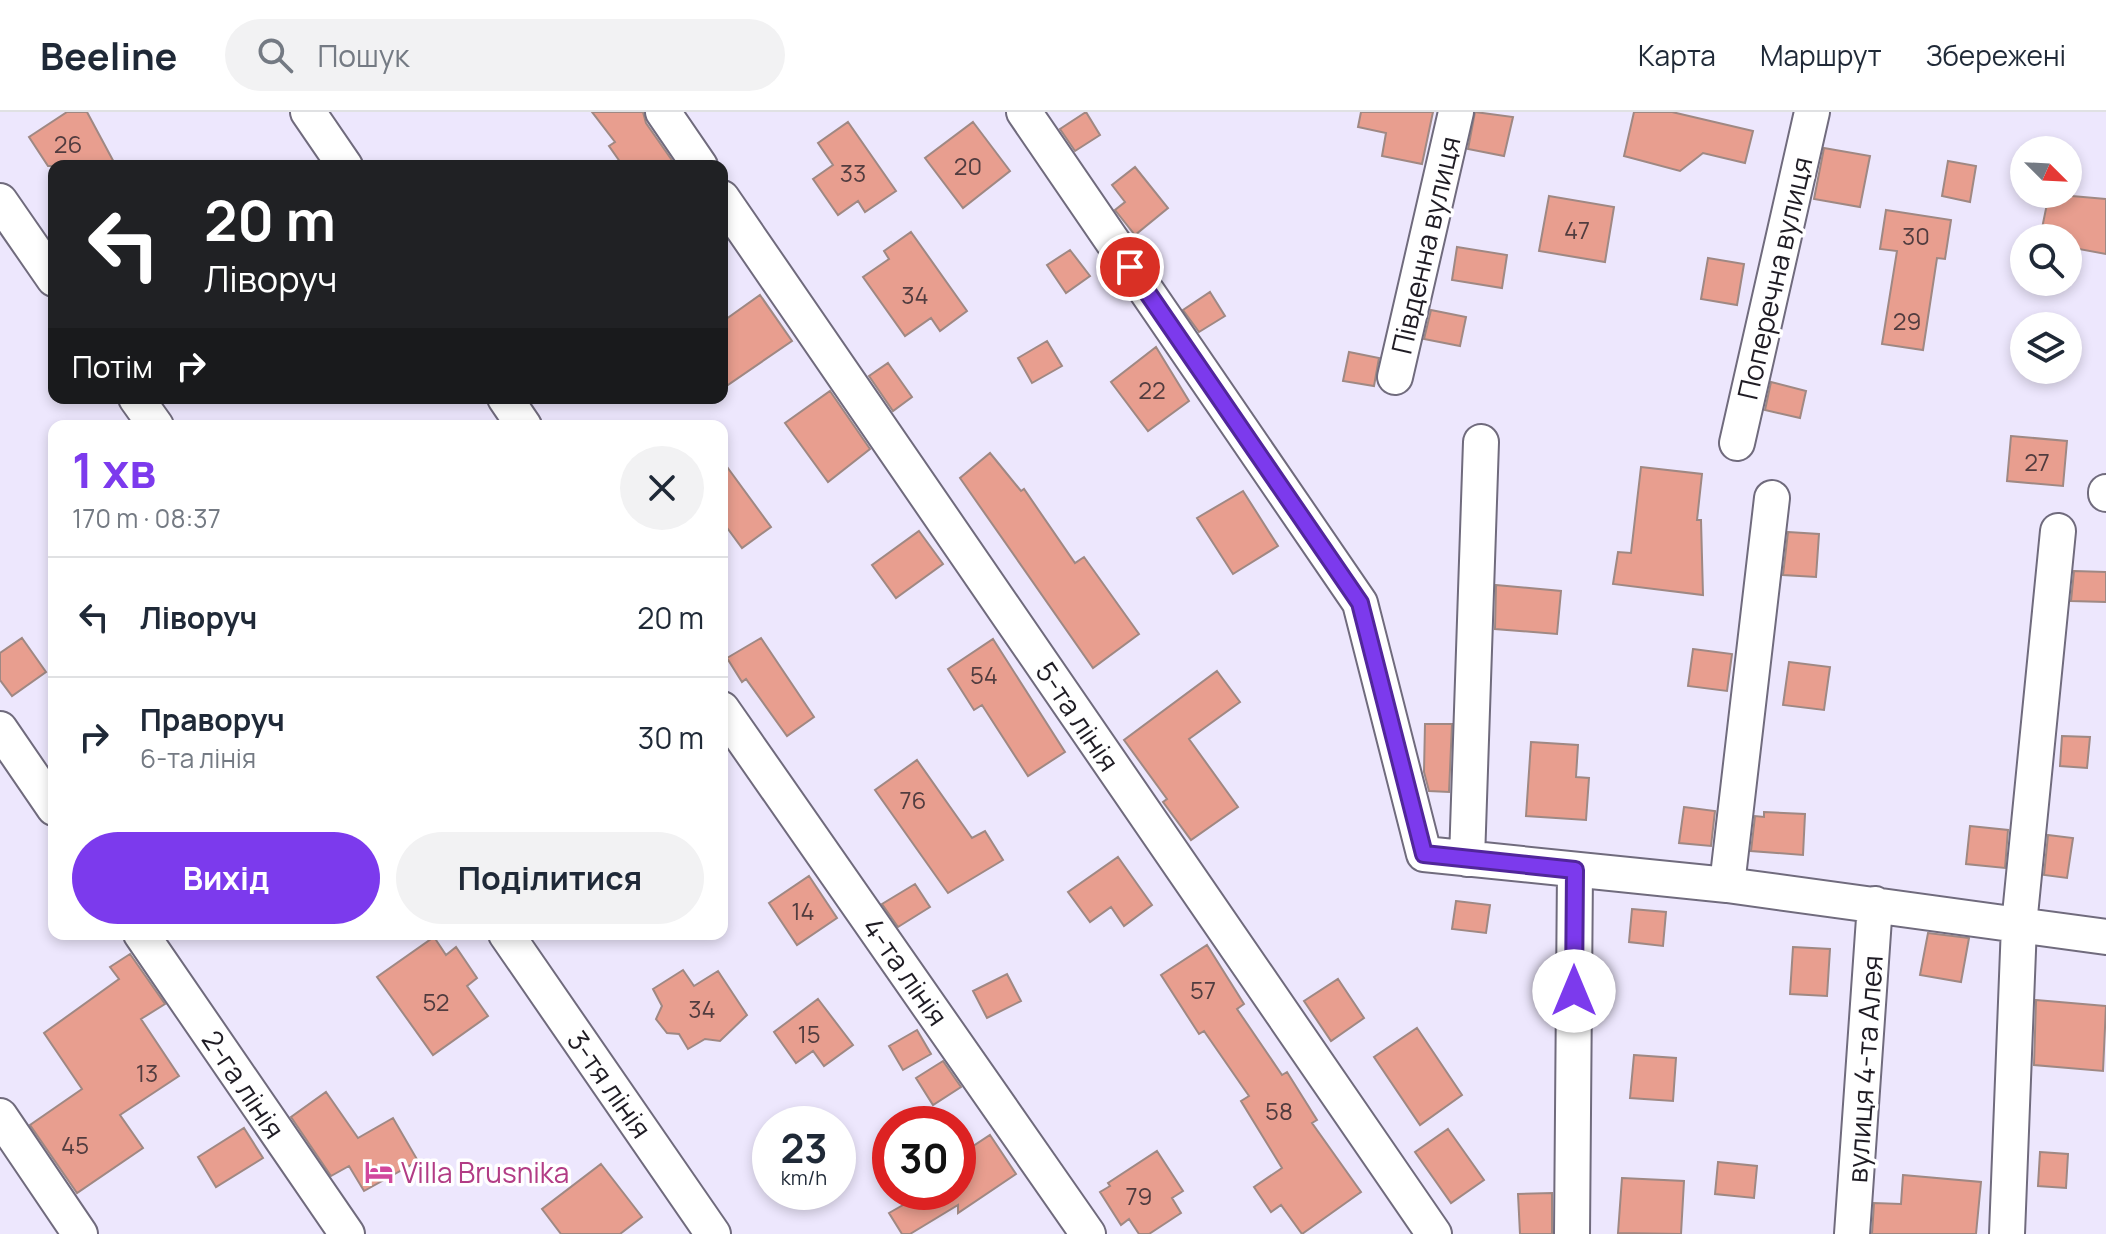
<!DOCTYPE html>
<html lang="uk">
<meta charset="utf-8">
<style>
:root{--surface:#fff;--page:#f2f2f3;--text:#1f2937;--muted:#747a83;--line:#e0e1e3;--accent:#7c3aed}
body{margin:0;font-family:Manrope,sans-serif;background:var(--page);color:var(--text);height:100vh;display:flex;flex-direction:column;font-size:30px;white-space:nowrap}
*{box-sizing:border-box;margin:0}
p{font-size:26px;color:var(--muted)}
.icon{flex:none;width:44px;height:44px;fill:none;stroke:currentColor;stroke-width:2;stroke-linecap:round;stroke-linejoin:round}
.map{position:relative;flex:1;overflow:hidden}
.drawer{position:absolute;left:48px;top:308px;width:680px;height:520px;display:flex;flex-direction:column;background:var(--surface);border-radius:16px;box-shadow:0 4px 12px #0003}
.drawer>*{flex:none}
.hud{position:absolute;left:48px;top:48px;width:680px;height:244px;border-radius:16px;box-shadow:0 4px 12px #0003;background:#202124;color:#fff;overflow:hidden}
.needle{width:52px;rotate:114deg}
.fabs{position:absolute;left:2010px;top:24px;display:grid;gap:16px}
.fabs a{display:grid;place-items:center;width:72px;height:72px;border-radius:50%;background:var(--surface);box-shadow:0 4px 12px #0003;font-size:40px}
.speed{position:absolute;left:752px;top:994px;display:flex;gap:16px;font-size:40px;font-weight:700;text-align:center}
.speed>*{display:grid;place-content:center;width:104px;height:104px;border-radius:50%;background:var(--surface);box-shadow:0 4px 12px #0003;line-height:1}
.speed small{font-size:20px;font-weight:400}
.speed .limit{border:12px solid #d22;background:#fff;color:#111}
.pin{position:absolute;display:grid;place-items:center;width:68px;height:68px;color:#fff;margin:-34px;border:4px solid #fff;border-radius:50%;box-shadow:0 2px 8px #0007}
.me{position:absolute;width:88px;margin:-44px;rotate:0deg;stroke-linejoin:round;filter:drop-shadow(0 0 6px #0008)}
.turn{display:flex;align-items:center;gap:28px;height:168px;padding:0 24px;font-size:36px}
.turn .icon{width:104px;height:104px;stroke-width:2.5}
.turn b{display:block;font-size:56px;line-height:68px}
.then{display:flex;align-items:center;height:76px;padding:0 24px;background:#0003;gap:16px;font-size:30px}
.round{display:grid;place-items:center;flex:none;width:84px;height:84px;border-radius:42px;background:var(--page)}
.headline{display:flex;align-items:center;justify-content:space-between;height:136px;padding:0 24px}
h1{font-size:48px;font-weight:700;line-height:60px;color:var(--accent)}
.button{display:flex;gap:16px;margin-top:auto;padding:16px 24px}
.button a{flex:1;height:92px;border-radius:48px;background:var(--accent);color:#fff;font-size:32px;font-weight:700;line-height:92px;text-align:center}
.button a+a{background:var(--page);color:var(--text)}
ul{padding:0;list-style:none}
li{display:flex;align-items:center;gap:24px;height:120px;padding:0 24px;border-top:2px solid var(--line)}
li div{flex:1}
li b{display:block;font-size:30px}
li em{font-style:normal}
header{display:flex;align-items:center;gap:48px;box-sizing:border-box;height:112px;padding:0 40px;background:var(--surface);border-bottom:2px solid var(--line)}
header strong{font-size:38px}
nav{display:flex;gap:44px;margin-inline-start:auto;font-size:28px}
.search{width:560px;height:72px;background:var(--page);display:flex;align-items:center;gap:20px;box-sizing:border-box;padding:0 28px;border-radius:44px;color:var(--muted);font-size:30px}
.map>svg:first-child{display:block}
</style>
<header>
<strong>Beeline</strong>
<div class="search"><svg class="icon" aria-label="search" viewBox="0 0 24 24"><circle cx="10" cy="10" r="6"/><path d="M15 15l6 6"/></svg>Пошук</div>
<nav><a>Карта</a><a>Маршрут</a><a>Збережені</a></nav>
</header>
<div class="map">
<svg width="2106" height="1122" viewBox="0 0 2106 1122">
<rect width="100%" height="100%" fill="#ede7fd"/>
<!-- building -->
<path fill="#e89e8f" stroke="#9f8883" stroke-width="2" d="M67,0h20l29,54h-68l-19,-29z
M592,0h51l3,11 30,43h-53l-14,-20 6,-4z
M1086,0l14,23 -25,16 -15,-22z
M1361,0h72l-11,52 -40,-8 4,-23 -28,-6z
M1475,0l38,5 -9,39 -36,-7z
M1634,0h38l81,19 -8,32 -42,-10 -23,18 -56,-15z
M848,10l48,69 -31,21 -7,-11 -20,14 -25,-36 20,-14 -15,-22z
M973,10l37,49 -47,37 -38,-50z
M1824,36l46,8 -10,51 -46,-8z
M1948,49l28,5 -6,36 -28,-6z
M1135,55l33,41 -33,27 -20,-25 10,-8 -13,-17z
M2049,82l57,5v55l-38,-7v-9h-28z
M1549,84l65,11 -9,55 -66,-11z
M1886,98l65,10 -6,39 -8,-1 -14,92 -41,-6 15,-93 -17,-2z
M911,120l56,79 -27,20 -9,-13 -26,18 -42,-59 26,-18 -5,-8z
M1457,135l50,8 -5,33 -50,-8z
M1070,138l20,26 -24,17 -19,-28z
M1708,146l36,6 -7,41 -36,-6z
M1210,180l15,24 -26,16 -16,-22z
M760,183l32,46 -70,48v-67z
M1431,198l35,7 -6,29 -36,-7z
M1047,229l15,25 -30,17 -14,-25z
M1156,235l33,54 -41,30 -37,-49z
M1349,240l30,6 -5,28 -31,-5z
M888,251l24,34 -19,14 -24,-35z
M1771,270l35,9 -6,27 -35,-8z
M830,279l40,58 -42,33 -43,-59z
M2011,324l56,5 -4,45 -56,-5z
M990,341l31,38 3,-2 51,74 9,-6 55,77 -46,34 -133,-190z
M722,348l49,67 -29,21 -20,-27z
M1641,355l61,7 -5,46h4l2,75 -90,-11 5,-32 13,1z
M1243,379l35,55 -45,28 -36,-56z
M919,419l24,33 -47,34 -24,-33z
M1788,420l31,2 -3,43 -33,-2z
M2074,459l32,1v30l-35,-1z
M1496,473l65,6 -4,43 -62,-5z
M22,526l24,34 -34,24 -12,-16v-27z
M761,526l53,79 -27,19 -41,-57 -4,3 -15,-24z
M993,527l72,113 -37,24 -46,-71 -8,5 -26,-41z
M1693,537l39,5 -5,37 -39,-5z
M1789,550l41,5 -6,43 -41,-5z
M1217,559l23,31 -51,37 49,68 -47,33 -28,-38 4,-3 -43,-59z
M1425,612h27l-3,68 -20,-1 -5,-19z
M2062,624l28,1 -3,31 -27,-2z
M1531,630l47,3 -2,32 13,1 -3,42 -60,-4z
M917,648l55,78 13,-7 18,29 -55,33 -73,-103z
M1684,695l31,4 -4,35 -32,-3z
M1764,700l41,2 -2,41 -52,-4 4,-35 9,1z
M1970,714l38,4 -3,38 -39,-4z
M2048,723l25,3 -6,40 -23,-3z
M1118,745l34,48 -28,21 -13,-19 -21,15 -22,-30z
M809,764l28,42 -40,27 -28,-42z
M915,772l15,23 -32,20 -16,-23z
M1456,789l34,4 -4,28 -34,-4z
M1632,797l34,3 -3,34 -34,-4z
M1928,821l41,5 -8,44 -41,-7z
M434,825l12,18 10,-8 21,31 -10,8 21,30 -55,39 -56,-78z
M1207,833l37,59 -7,5 45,66 5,-3 30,48 -5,3 49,69 -59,42 -21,-29 -10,7 -17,-25 28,-19 -41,-67 8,-5 -45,-65 -5,3 -38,-59z
M1793,835l37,2 -3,47 -37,-2z
M130,842l35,50 -24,15 38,57 -59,39 23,33 -66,45 -47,-68 52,-36 -38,-56 75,-54 -9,-12z
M683,858l11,16 24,-15 29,44 -27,26 -15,-2 -17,10 -9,-15 -12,-1 -11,-14 6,-13 -9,-17z
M1007,862l14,27 -34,17 -14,-27z
M1338,867l26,39 -33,23 -27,-40z
M818,887l35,46 -29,21 -11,-15 -17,12 -22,-31z
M2036,888l70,6 -3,65 -69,-6z
M1417,916l45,67 -42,30 -46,-68z
M917,918l14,24 -28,16 -14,-24z
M1634,943l42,3 -3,43 -43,-3z
M943,949l18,26 -28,18 -17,-27z
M326,980l32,46 35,-20 25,43 -54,30 -15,-25 -18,10 -40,-59z
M244,1016l19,30 -47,29 -18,-30z
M1448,1017l36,51 -33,23 -36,-51z
M990,1023l26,39 -58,39v-8l-48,29h-8l-13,-21 37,-21h32v-36z
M1157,1039l26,40 -11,7 9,15 -32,21h-10l-10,-15 -8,6 -21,-33 10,-6 -2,-3z
M2040,1040l28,2 -2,34 -28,-2z
M1718,1050l39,4 -3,32 -39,-4z
M601,1052l41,53 -22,17h-59l-19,-25z
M1903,1063l78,7 -5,52h-104l2,-31 27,1z
M1622,1066l62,3 -3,53 -63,-1z
M1552,1081v41h-32l-2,-40z"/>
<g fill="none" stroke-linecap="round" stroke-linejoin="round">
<defs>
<path id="street" d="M308,0l37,54
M663,0l37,54
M1024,0l336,491 64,251 303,31 379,52
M722,86l712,1036
M0,89l54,78
M1395,265l61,-265
M136,286l20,28
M505,286l19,28
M1737,331l75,-331
M2106,382v-2
M722,597l366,525
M0,617l54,79
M1467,747l14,-417
M1727,773l45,-387
M141,822l206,300
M506,822l207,300
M0,1004l80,118
M1572,1122l3,-364
M1852,1122l23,-330
M2007,1122l12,-309 39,-394"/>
</defs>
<!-- street casing -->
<use href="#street" stroke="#706b7d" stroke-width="38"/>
<!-- street -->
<use href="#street" stroke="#fff" stroke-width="34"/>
</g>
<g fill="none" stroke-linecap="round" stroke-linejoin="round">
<defs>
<path id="route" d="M1130,155l230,336 64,251 151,16 -1,121"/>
</defs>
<!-- route casing -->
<use href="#route" stroke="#51269a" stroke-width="20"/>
<!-- route -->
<use href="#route" stroke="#7c3aed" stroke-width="14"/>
</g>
<!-- icons -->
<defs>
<symbol id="hotel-bare" viewBox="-9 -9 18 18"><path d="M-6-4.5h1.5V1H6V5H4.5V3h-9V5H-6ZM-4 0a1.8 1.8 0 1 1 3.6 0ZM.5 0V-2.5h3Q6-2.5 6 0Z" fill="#d1479c" stroke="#fff" stroke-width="2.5" paint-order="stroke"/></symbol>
</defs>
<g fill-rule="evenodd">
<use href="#hotel-bare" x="359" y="1040" width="40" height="40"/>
</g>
<g text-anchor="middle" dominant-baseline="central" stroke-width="7" stroke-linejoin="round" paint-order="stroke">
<!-- number labels -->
<g font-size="24" fill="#513c3f">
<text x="68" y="31">26</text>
<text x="968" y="53">20</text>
<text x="853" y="60">33</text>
<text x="1577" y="117">47</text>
<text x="1916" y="123">30</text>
<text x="915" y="182">34</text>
<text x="1907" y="208">29</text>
<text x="1152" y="277">22</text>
<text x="2037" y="349">27</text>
<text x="984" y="562">54</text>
<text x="913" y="687">76</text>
<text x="803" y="798">14</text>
<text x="1203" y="877">57</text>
<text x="436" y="889">52</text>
<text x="702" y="896">34</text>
<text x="809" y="921">15</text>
<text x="147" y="960">13</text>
<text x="1279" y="998">58</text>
<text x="75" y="1032">45</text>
<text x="1139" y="1083">79</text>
</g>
<!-- street labels -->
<g font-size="28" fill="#1f1c24" stroke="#fff">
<text transform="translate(1425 133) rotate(-77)">Південна вулиця</text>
<text transform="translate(1774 166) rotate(-77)">Поперечна вулиця</text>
<text transform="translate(1078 604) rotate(56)">5-та лінія</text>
<text transform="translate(906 859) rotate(55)">4-та лінія</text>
<text transform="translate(1864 957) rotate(-86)">вулиця 4-та Алея</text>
<text transform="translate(244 972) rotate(56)">2-га лінія</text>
<text transform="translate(610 972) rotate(55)">3-тя лінія</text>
</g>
<!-- hotel labels -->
<g font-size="28" fill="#b23c85" stroke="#fff" text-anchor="start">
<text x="401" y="1060">Villa Brusnika</text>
</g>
</g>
</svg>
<div class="fabs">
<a><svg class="needle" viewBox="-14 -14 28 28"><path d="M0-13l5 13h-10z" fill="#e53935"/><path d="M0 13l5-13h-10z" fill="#747a83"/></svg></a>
<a><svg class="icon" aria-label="search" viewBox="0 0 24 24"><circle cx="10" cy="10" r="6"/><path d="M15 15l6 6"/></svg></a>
<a><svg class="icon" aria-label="layers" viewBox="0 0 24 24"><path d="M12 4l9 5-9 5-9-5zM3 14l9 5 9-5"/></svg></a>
</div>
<div class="speed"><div>23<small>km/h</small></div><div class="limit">30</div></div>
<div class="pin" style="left:1130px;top:155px;background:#d93025"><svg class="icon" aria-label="arrive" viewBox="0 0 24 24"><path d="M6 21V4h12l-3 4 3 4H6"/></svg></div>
<svg class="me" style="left:1574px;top:879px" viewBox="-20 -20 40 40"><circle r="19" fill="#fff"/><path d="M0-13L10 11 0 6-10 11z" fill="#7c3aed"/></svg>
<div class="hud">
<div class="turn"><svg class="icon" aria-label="left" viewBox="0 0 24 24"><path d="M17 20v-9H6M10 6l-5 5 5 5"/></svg><div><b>20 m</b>Ліворуч</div></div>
<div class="then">Потім<svg class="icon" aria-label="right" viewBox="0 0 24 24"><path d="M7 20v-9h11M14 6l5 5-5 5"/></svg></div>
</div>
<section class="drawer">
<div class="headline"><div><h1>1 хв</h1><p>170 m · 08:37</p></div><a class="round"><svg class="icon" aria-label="close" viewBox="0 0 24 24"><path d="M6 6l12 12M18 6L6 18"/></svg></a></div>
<ul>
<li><svg class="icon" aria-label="left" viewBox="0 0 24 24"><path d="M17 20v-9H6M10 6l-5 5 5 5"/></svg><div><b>Ліворуч</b></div><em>20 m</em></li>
<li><svg class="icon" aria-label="right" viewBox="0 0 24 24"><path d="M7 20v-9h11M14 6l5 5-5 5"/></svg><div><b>Праворуч</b><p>6-та лінія</p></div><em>30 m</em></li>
</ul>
<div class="button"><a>Вихід</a><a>Поділитися</a></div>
</section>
</div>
